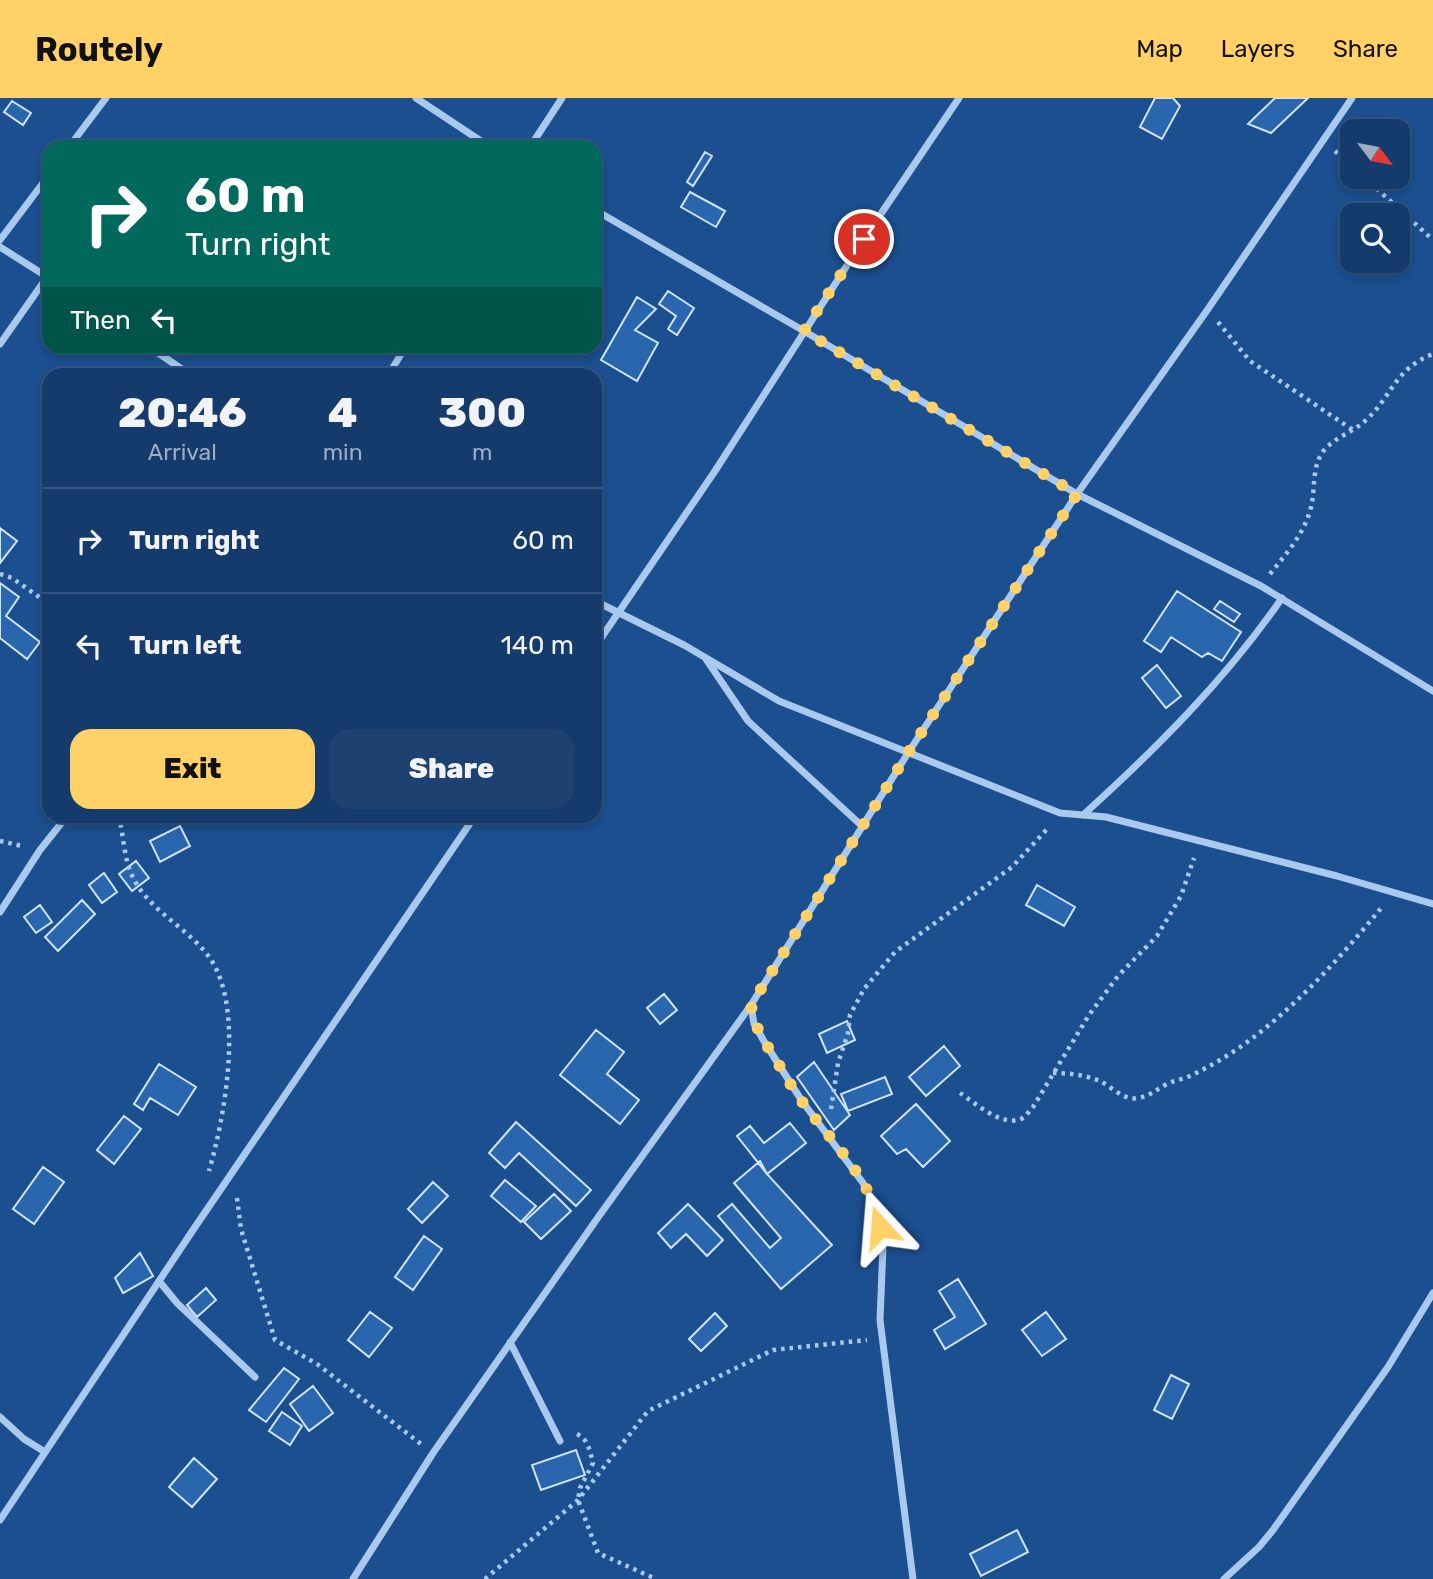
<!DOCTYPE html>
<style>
:root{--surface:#143b6b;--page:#1d4271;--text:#f1f3f6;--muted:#9dadc1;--line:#33557e;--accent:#ffd166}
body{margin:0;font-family:Rubik,sans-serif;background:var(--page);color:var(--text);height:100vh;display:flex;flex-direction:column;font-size:26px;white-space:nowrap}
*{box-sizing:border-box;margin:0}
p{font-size:23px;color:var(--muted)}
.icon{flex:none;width:38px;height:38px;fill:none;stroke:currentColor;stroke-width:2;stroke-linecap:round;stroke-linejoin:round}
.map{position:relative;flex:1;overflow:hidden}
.side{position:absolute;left:42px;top:270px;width:560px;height:455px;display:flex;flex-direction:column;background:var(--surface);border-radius:21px;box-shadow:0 4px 10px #0003,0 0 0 2px var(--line)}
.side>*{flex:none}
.hud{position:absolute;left:42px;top:42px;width:560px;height:214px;border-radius:21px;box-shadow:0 4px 10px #0003,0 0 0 2px var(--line);background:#00695c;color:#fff;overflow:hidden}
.needle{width:46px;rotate:122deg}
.buttons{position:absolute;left:1340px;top:21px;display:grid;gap:14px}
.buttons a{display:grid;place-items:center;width:70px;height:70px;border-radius:14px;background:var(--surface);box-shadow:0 4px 10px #0003,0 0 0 2px var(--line);font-size:35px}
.pin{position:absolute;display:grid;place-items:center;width:60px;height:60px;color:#fff;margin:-30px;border:4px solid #fff;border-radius:50%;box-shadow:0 2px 7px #0007}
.me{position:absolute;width:77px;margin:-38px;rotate:341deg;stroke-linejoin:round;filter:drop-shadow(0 0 5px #0008)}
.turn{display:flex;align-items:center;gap:24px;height:147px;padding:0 28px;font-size:32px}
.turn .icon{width:91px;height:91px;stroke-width:2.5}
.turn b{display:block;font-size:49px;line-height:60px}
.then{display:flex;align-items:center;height:66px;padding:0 28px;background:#0003;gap:14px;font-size:26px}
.eta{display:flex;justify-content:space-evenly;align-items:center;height:119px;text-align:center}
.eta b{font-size:42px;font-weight:800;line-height:49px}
.primary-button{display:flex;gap:14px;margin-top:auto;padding:14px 28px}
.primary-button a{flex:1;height:80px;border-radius:21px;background:var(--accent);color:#111;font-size:28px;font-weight:800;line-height:80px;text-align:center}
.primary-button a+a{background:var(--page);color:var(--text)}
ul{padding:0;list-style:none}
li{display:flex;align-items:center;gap:21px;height:105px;padding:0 28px;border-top:2px solid var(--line)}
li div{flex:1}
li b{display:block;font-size:26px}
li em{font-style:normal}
header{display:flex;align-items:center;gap:42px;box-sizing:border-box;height:98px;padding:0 35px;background:var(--accent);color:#111}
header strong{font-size:33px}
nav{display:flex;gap:38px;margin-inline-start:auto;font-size:24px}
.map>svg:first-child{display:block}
</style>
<header>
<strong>Routely</strong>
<nav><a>Map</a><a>Layers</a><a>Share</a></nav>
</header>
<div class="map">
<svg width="1433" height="1481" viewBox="0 0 1433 1481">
<rect width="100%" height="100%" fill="#1b4f8f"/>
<!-- building -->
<path fill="#2a66ad" stroke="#cfe3fa" stroke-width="2" d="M1155,0h18l7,8 -18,33 -22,-12z
M1275,0h33l-37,35 -23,-9z
M12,3l19,12 -8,12 -19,-13z
M705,54l7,4 -19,30 -6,-4z
M690,94l35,19 -9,16 -35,-20z
M668,193l26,17 -17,27 -9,-6 8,-13 -17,-12z
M637,199l19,12 -21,21 23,13 -21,38 -36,-21z
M0,430l17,13 -17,22z
M0,485l19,14 -13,19 34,26 -13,17 -27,-21z
M1177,493l64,41 -19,29 -14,-8 -6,4 -31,-20 -10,15 -17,-11z
M1220,503l20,13 -6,8 -20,-13z
M1157,567l24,31 -15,12 -24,-30z
M164,718h18l-12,8z
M180,728l10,20 -30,16 -10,-21z
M136,763l13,17 -17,13 -13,-17z
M104,775l13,19 -15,11 -13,-18z
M1037,787l38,22 -11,19 -38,-21z
M82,802l13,14 -37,37 -13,-14z
M40,807l12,17 -16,11 -12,-16z
M664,896l13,16 -17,14 -13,-16z
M847,923l8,19 -28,13 -8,-19z
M596,932l28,22 -17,22 32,26 -19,24 -60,-49z
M944,948l16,20 -34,30 -17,-19z
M814,964l36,53 -16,15 -37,-53z
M159,966l37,23 -18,28 -28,-17 -7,12 -9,-6z
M885,979l7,17 -44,17 -7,-17z
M916,1006l34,37 -27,26 -17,-18 -9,5 -16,-18z
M124,1018l17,13 -27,35 -17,-14z
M516,1024l75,68 -15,16 -57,-53 -14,15 -16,-15z
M790,1025l16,20 -39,31 -30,-38 13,-10 14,17z
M760,1063l7,13 65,71 -51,44 -63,-73 14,-12 38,44 11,-10 -47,-55z
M43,1069l21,15 -30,42 -21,-15z
M505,1082l31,26 -15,16 -30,-26z
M433,1084l15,14 -26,27 -14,-14z
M554,1096l17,17 -30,28 -17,-17z
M688,1106l35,36 -16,16 -21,-22 -15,14 -13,-15z
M424,1138l18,13 -29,41 -18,-13z
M140,1155l13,23 -30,17 -8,-15z
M958,1181l28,45 -41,25 -11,-19 21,-13 -16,-26z
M206,1190l10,12 -19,17 -10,-12z
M370,1214l22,16 -23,29 -21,-17z
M1046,1214l20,27 -24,17 -20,-26z
M715,1215l12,13 -26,25 -12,-12z
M284,1270l15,11 -33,43 -17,-12z
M1171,1277l18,9 -17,35 -18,-9z
M313,1288l20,27 -24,18 -19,-27z
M282,1314l20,14 -12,19 -21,-14z
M576,1352l9,25 -44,15 -9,-25z
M194,1360l23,21 -25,28 -23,-20z
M1017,1432l11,22 -47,24 -11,-22z"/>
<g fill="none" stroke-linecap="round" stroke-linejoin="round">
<!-- path -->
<path stroke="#a9c9ee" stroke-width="4.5" stroke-dasharray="3.5 5" stroke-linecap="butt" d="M1335,53l18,16
M1364,79l69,63
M1218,224l32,39 103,69
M0,476l12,4 37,26
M1270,476c16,-20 33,-39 40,-63 6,-19 1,-41 12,-58 10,-15 30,-20 43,-32 27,-24 29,-52 68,-67
M119,718c4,18 5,40 12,57 16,39 63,57 82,90 30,51 12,153 -4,208
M0,743l22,5
M1053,975c16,0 32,2 47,8 12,6 24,20 38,17 12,-2 19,-9 29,-14 8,-4 17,-5 25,-9 75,-35 139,-106 190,-168
M960,995c15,10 42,34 61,26 5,-2 8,-8 12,-12l56,-92 29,-39 39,-40 24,-40 13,-38
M831,1011l7,-46 10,-30 2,-18 14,-26 31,-37 117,-85 37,-40
M237,1100l4,31 34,111 42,24 104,80
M577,1336c12,6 13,18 16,29l-13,25 -2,12 20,53 58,26
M485,1481l93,-79 70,-89 125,-61 94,-10"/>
<!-- street -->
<path stroke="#a9c9ee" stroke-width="7" d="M416,0l74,49
M69,49l37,-49
M530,49l32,-49
M595,112l209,121 273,163 184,92 172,105
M0,142l49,-65
M0,149l49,31
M0,246l47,-67
M148,248l41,28
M389,276l17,-28
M595,503l89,44 95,56 281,112 46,4 231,59 96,28
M595,549l120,-176 149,-232 95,-141
M706,561l42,62 114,105
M1083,717c73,-66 143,-136 199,-217
M0,814l40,-62 27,-34
M751,907l3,19 11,19 37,58 61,82 14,28 6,35 -3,74 33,259
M159,1183l18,22 78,74
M510,1244l50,99
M0,1319l24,22 21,13
M0,1422l193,-290 282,-414
M353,1481l80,-126 166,-237 152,-211 157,-252 169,-259 131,-185 144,-211
M1224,1481l35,-32 14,-17 115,-163 45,-74"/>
</g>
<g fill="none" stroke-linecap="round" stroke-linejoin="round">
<!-- route -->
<path stroke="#ffd166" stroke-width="12" stroke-dasharray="0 21.6" d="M864,141l-60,92 273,163 -169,259 -157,252c3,23 15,39 27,58 8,14 16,28 26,41 28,38 68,76 76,123"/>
</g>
</svg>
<div class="buttons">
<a><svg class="needle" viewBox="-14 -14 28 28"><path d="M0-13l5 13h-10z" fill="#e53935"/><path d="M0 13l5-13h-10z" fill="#9dadc1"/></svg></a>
<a><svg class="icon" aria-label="search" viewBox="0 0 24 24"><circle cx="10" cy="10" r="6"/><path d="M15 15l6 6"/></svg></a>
</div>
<div class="pin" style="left:864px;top:141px;background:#d93025"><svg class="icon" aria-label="arrive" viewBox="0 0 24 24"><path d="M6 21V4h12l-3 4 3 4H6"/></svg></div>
<svg class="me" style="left:880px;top:1129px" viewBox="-20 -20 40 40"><path d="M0-17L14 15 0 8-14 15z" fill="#ffd166" stroke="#fff" stroke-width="4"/></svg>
<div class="hud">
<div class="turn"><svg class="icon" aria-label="right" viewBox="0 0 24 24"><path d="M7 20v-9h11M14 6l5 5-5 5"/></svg><div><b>60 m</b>Turn right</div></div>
<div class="then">Then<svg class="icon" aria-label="left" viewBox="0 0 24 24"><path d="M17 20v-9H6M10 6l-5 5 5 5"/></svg></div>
</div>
<section class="side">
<div class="eta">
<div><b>20:46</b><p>Arrival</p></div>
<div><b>4</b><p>min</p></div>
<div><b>300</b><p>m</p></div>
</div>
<ul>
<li><svg class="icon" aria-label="right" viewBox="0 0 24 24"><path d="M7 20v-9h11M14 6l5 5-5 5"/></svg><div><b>Turn right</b></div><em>60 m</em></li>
<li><svg class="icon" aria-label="left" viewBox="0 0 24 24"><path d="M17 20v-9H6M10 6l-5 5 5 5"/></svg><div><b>Turn left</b></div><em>140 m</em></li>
</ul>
<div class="primary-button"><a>Exit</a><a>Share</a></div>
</section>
</div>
